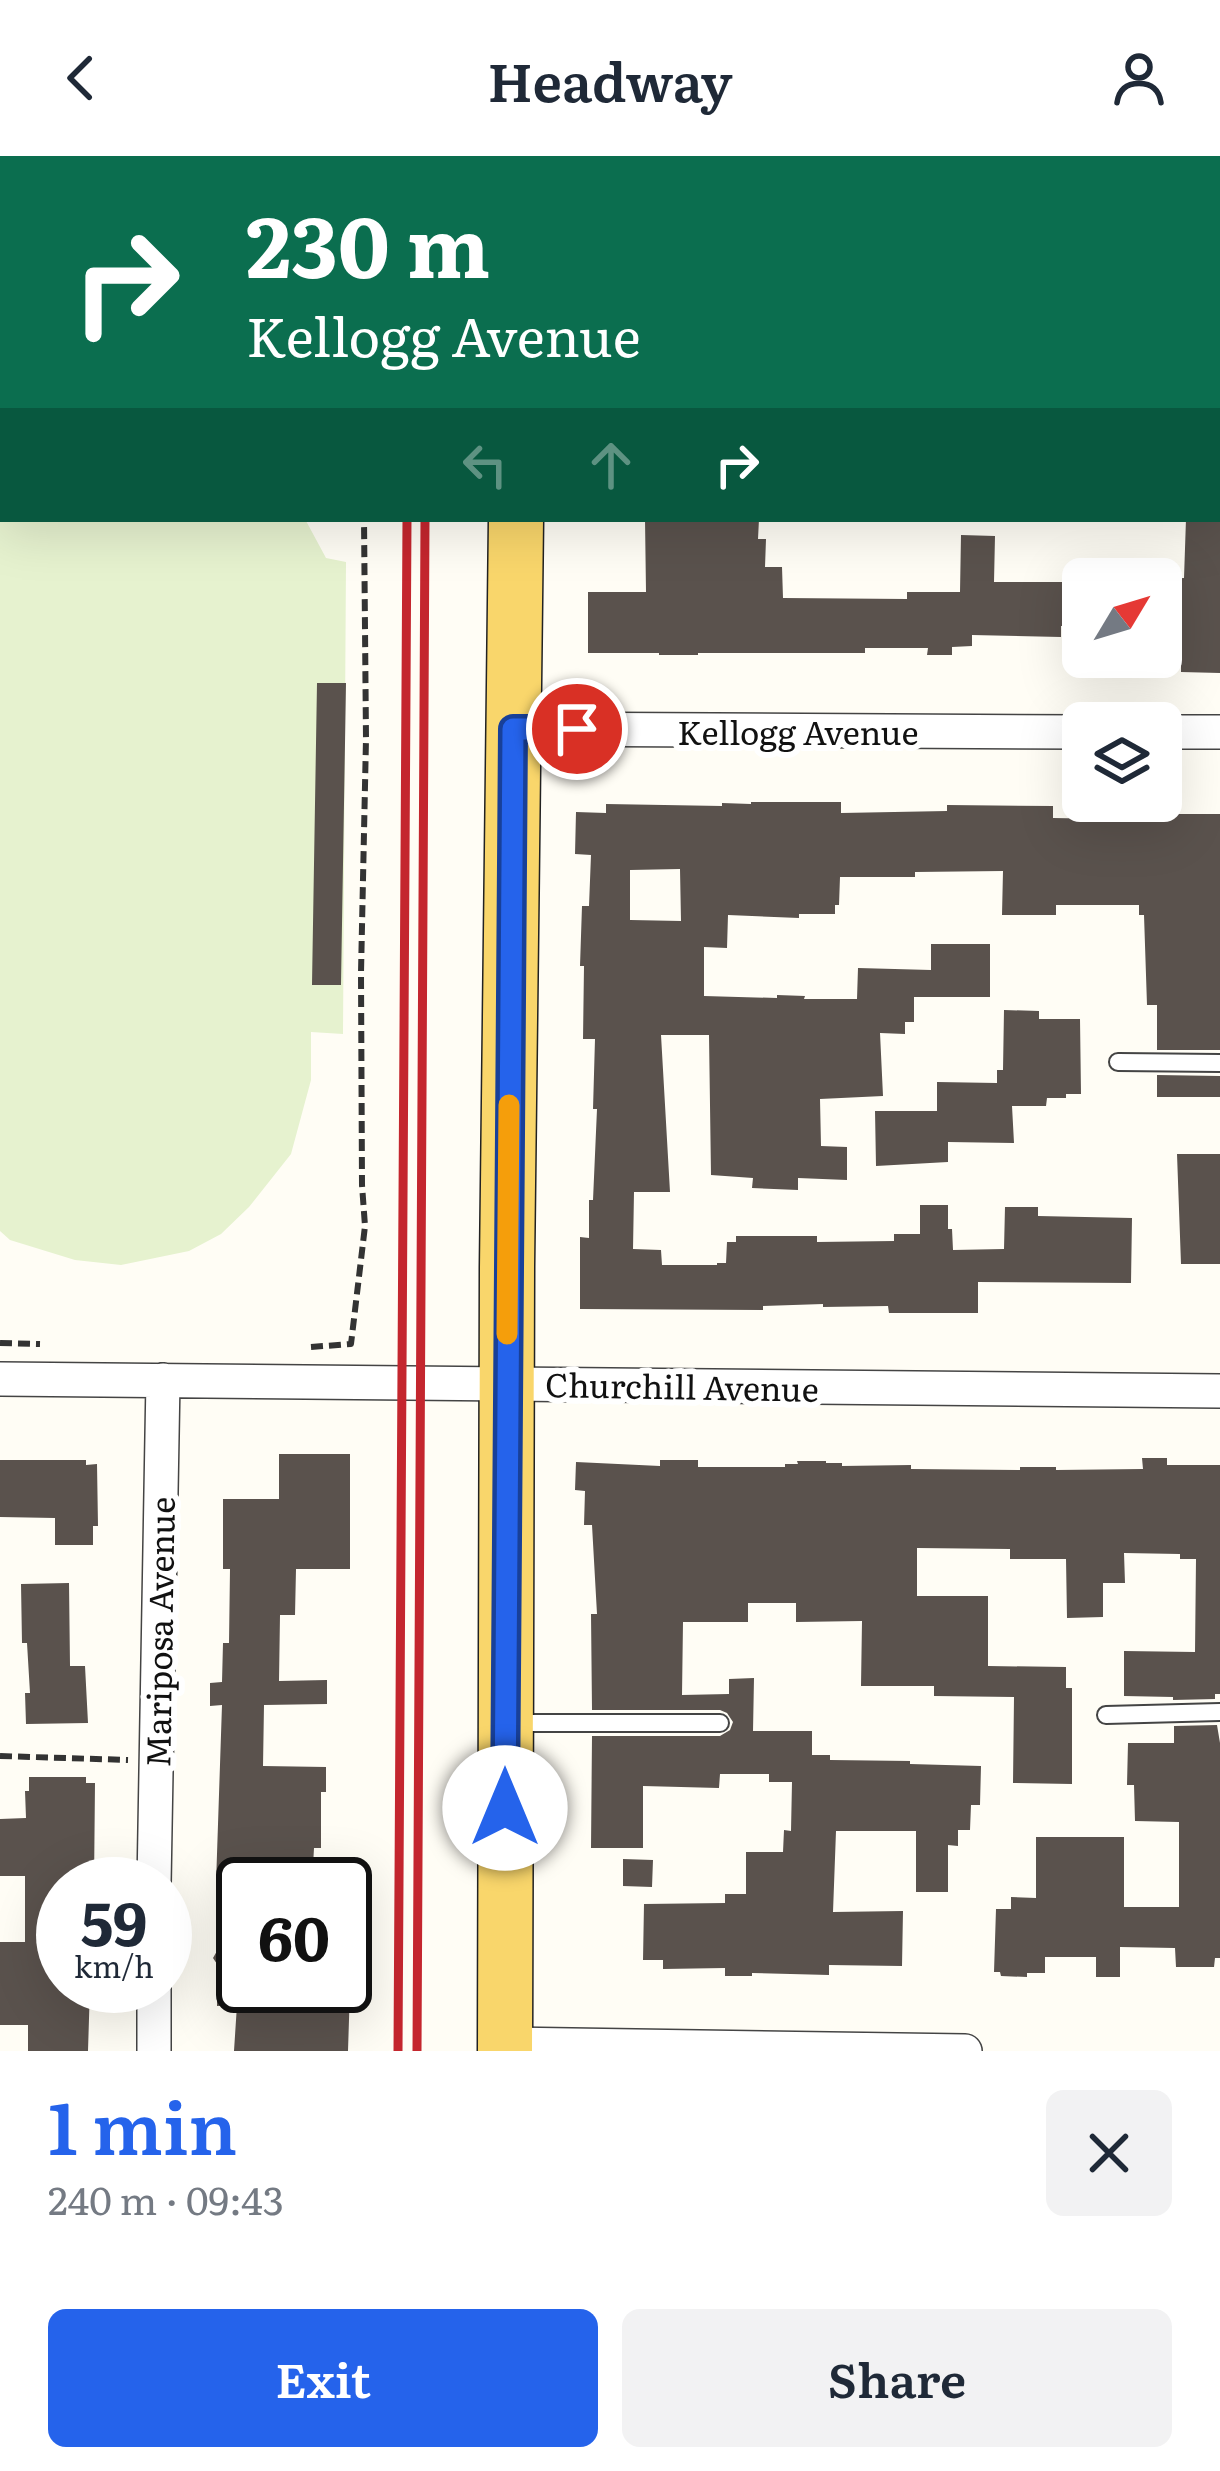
<!DOCTYPE html>
<meta charset="utf-8">
<style>
:root{--surface:#fff;--page:#f2f2f3;--text:#1f2937;--muted:#747a83;--accent:#2563eb}
body{margin:0;font-family:Literata,serif;background:var(--page);color:var(--text);height:100vh;display:flex;flex-direction:column;font-size:45px;white-space:nowrap}
*{box-sizing:border-box;margin:0}
p{font-size:39px;color:var(--muted)}
.icon{flex:none;width:66px;height:66px;fill:none;stroke:currentColor;stroke-width:2;stroke-linecap:round;stroke-linejoin:round}
.map{position:relative;height:1895px;overflow:hidden}
.drawer{display:flex;flex-direction:column;background:var(--surface);flex:1}
.drawer>*{flex:none}
.guide{position:absolute;left:0px;top:0px;width:1221px;height:366px;box-shadow:0 12px 48px #0002;background:#0b6e4f;color:#fff;overflow:hidden}
.needle{width:78px;rotate:52deg}
.fabs{position:absolute;left:1062px;top:402px;display:grid;gap:24px}
.fabs a{display:grid;place-items:center;width:120px;height:120px;border-radius:18px;background:var(--surface);box-shadow:0 12px 48px #0002;font-size:60px}
.speed{position:absolute;left:36px;top:1701px;display:flex;gap:24px;font-size:60px;font-weight:700;text-align:center}
.speed>*{display:grid;place-content:center;width:156px;height:156px;border-radius:50%;background:var(--surface);box-shadow:0 12px 48px #0002;line-height:1}
.speed small{font-size:30px;font-weight:400}
.speed .limit{border:6px solid #111;border-radius:18px;background:#fff;color:#111}
.pin{position:absolute;display:grid;place-items:center;width:102px;height:102px;color:#fff;margin:-51px;border:6px solid #fff;border-radius:50%;box-shadow:0 3px 12px #0007}
.me{position:absolute;width:132px;margin:-66px;rotate:0deg;stroke-linejoin:round;filter:drop-shadow(0 0 9px #0008)}
.turn{display:flex;align-items:center;gap:42px;height:252px;padding:0 48px;font-size:54px}
.turn .icon{width:156px;height:156px;stroke-width:2.5}
.turn b{display:block;font-size:84px;line-height:102px}
.lanes{display:flex;align-items:center;height:114px;padding:0 48px;background:#0003;justify-content:center;gap:60px;direction:ltr}
.lanes .off{opacity:.35}
.round{display:grid;place-items:center;flex:none;width:126px;height:126px;border-radius:18px;background:var(--page)}
.head{display:flex;align-items:center;justify-content:space-between;height:204px;padding:0 48px}
h1{font-size:72px;font-weight:600;line-height:90px;color:var(--accent)}
.cta{display:flex;gap:24px;margin-top:auto;padding:24px 48px}
.cta a{flex:1;height:138px;border-radius:18px;background:var(--accent);color:#fff;font-size:48px;font-weight:600;line-height:138px;text-align:center}
.cta a+a{background:var(--page);color:var(--text)}
header{display:flex;justify-content:space-between;align-items:center;height:156px;padding:0 48px;background:var(--surface);font-size:54px;font-weight:600}
.map>svg:first-child{display:block}
</style>
<header><svg class="icon" aria-label="back" viewBox="0 0 24 24"><path d="M15 5l-7 7 7 7"/></svg>Headway<svg class="icon" aria-label="person" viewBox="0 0 24 24"><circle cx="12" cy="8" r="4"/><path d="M4 21q1-7 8-7t8 7"/></svg></header>
<div class="map">
<svg width="1220" height="1895" viewBox="0 0 1220 1895">
<rect width="100%" height="100%" fill="#fffdf5"/>
<!-- pitch -->
<path fill="#e6f2cf" d="M0,249h3v114h302l21,39 20,4 -3,472 -32,-2v48l-20,74 -42,53 -28,27 -32,17 -68,14 -46,-5 -65,-20 -10,-9z"/>
<!-- building -->
<path fill="#5a524d" fill-rule="evenodd" d="M645,363h114l-1,20h8l-1,28h17l1,31 124,1v-7h53l1,-57 34,1 -1,46h75v44h-8v11l-89,-2v11l-20,1v8h-25l1,-7h-63v5h-167v2h-39v-2h-71v-61h58z
M1186,363h34v154l-39,-1v-16h-18l-2,-77 23,-1z
M317,527h29l-5,302h-29z
M751,646h90v11l106,-2v-6l106,1v12l57,1v-5h110v236h-63v-45h-10l-3,-90h-5v-10h-83v10h-54l1,-44 -88,1v5h-75l-1,28h-4v9h-36v4l-71,-3 -1,33 -23,-1v49l73,2v-3l28,1 -1,3h53l1,-31 73,2v-26h59v53h-76v25h-9v12l-25,-1 3,63 -63,3 1,47 26,1v33l-49,-2v12l-46,-2 1,-10 -42,-3 -2,-140h-48l9,157h-36l-1,57 28,1 1,15h55v-2h9l1,-21h9v-6h81v6l77,-1v-7h26v-29h28v24h4l1,21 51,-1 1,-42h33v9l94,2 -1,65 -153,-1v31h-89l-1,-7 -65,1v-3l-60,2v4l-183,-1v-72l9,1v-38h4l4,-91h-4l2,-70h-12l1,-73h-4l2,-60h7l2,-51 -16,-1 1,-42 30,1v-9l116,2v-3l29,1zM680,713l1,52 -51,-1v-50z
M1004,854l35,1v8h41l1,75h-15v4h-19l-1,8h-34l2,37 -66,-1v20l-72,4 -1,-55h62v-29l60,1v-13h6z
M1157,919l63,1v21h-63z
M1177,998h43v110h-39z
M279,1298h71v115h-54l-1,46h-15l-1,66 48,-1v24l-63,1 -1,61 63,1v25h-5v56h-7l-1,18h-23l1,8h-6v10h-69l6,-179 -12,1v-23l12,-1 1,-39h6l1,-74h-7v-70h56z
M1142,1302h25v7h53v229h-5v5l-42,1v-3l-49,-1v-45l71,1 1,-93h-16v-5l-56,-1 1,30h-22v34l-36,1 -1,-59h-56v-10l-93,-1v48h71v70l78,1v21h6v96l-59,-1 1,-86 -80,-1v-10h-73l1,-65 -66,1v-19h-48v19h-65l-1,73 47,-1v-15l25,-1 -1,53h59v24h18v5l80,1v3l71,2 -1,39h-9l-1,25h-12v16l-10,-1v47h-32v-61h-80l-3,81 70,-1 -1,55 -73,-1v10l-77,-2v3h-27v-8l-62,1v-9h-20l1,-56 81,-1v-9h21v-42h37l1,-22 7,1 1,-49h-23v-8h-49l-1,14 -76,-2v62h-52l1,-112h128l10,-6 3,-8 -6,-9 -7,-3h-128l-1,-96h6l-5,-89h-8l1,-34 -10,-1 1,-28 84,4v-6h38v7h87v-3h13l-1,-3h29v2h16v3l69,-1v4l109,1v-3h36v3l87,-1z
M0,1304h86v5l11,-1 1,62h-5v19h-38v-27l-55,-1z
M69,1427l1,83h15l3,57 -62,1 -1,-31h5l-3,-50h-5l-1,-59z
M1217,1569l3,18v215h-5l-1,9h-38l-1,-19 -55,-1v30h-24v-20h-51v16h-18v4l-26,-1 -1,-4h-6l2,-63h15v-12l25,1v-61h88v70h55v-85l-44,-1 -1,-36h-7l1,-42h46v-17z
M29,1621h57v6h9l-1,101h-31v102h27l-2,65h-60v-26h-28v-83h25v-66h-25v-57l26,-1 -1,-27h4z
M623,1703l30,1 -1,27 -29,-1z
M221,1788h22v42l107,2 -2,63h-114l3,-46 -20,1v-42l-4,-6z"/>
<g fill="none" stroke-linecap="round" stroke-linejoin="round">
<defs>
<path id="lane" d="M6,3l1,-3
M0,69l3,-31
M1118,906l102,1
M1106,1559l114,-3
M512,1567h208"/>
<path id="street" d="M513,573l570,3
M1161,576h59
M0,1223l1220,12
M154,1728l9,-504
M505,1888l460,7
M154,1895v-65"/>
<path id="primary" d="M520,3v-3
M505,1895l2,-784 9,-748"/>
</defs>
<!-- lane casing -->
<use href="#lane" stroke="#444" stroke-width="20"/>
<!-- street casing -->
<use href="#street" stroke="#444" stroke-width="36"/>
<!-- primary casing -->
<use href="#primary" stroke="#222" stroke-width="57"/>
<!-- path -->
<path stroke="#333" stroke-width="6" stroke-dasharray="12 6" stroke-linecap="butt" d="M367,3v-3
M0,1187l40,1
M311,1191l40,-3 14,-118 -3,-41 -1,-212 5,-234 -2,-220
M0,1600l128,4"/>
<!-- lane -->
<use href="#lane" stroke="#fff" stroke-width="16"/>
<!-- street -->
<use href="#street" stroke="#fff" stroke-width="33"/>
<!-- primary -->
<use href="#primary" stroke="#f9d66b" stroke-width="54"/>
<!-- rail -->
<path stroke="#c4262e" stroke-width="9" d="M409,3v-3
M398,1895l9,-1532
M417,1895l8,-1532"/>
</g>
<g fill="none" stroke-linecap="round" stroke-linejoin="round">
<defs>
<path id="route" d="M505,1652l8,-1079h64"/>
</defs>
<!-- route casing -->
<use href="#route" stroke="#184099" stroke-width="30"/>
<!-- route -->
<use href="#route" stroke="#2563eb" stroke-width="21"/>
<!-- slow -->
<path stroke="#f59e0b" stroke-width="21" d="M507,1178l2,-229"/>
</g>
<g text-anchor="middle" dominant-baseline="central" stroke-width="12" stroke-linejoin="round" paint-order="stroke">
<!-- street labels -->
<g font-size="33" fill="#111" stroke="#fff">
<text x="798" y="574">Kellogg Avenue</text>
<text transform="translate(682 1229) rotate(1)">Churchill Avenue</text>
<text transform="translate(158 1476) rotate(-89)">Mariposa Avenue</text>
</g>
</g>
</svg>
<div class="fabs">
<a><svg class="needle" viewBox="-14 -14 28 28"><path d="M0-13l5 13h-10z" fill="#e53935"/><path d="M0 13l5-13h-10z" fill="#747a83"/></svg></a>
<a><svg class="icon" aria-label="layers" viewBox="0 0 24 24"><path d="M12 4l9 5-9 5-9-5zM3 14l9 5 9-5"/></svg></a>
</div>
<div class="speed"><div>59<small>km/h</small></div><div class="limit">60</div></div>
<div class="pin" style="left:577px;top:573px;background:#d93025"><svg class="icon" aria-label="arrive" viewBox="0 0 24 24"><path d="M6 21V4h12l-3 4 3 4H6"/></svg></div>
<svg class="me" style="left:505px;top:1652px" viewBox="-20 -20 40 40"><circle r="19" fill="#fff"/><path d="M0-13L10 11 0 6-10 11z" fill="#2563eb"/></svg>
<div class="guide">
<div class="turn"><svg class="icon" aria-label="right" viewBox="0 0 24 24"><path d="M7 20v-9h11M14 6l5 5-5 5"/></svg><div><b>230 m</b>Kellogg Avenue</div></div>
<div class="lanes"><svg class="icon off" aria-label="left" viewBox="0 0 24 24"><path d="M17 20v-9H6M10 6l-5 5 5 5"/></svg><svg class="icon off" aria-label="ahead" viewBox="0 0 24 24"><path d="M12 20V5M6 11l6-6 6 6"/></svg><svg class="icon" aria-label="right" viewBox="0 0 24 24"><path d="M7 20v-9h11M14 6l5 5-5 5"/></svg></div>
</div>
</div>
<section class="drawer">
<div class="head"><div><h1>1 min</h1><p>240 m · 09:43</p></div><a class="round"><svg class="icon" aria-label="close" viewBox="0 0 24 24"><path d="M6 6l12 12M18 6L6 18"/></svg></a></div>
<div class="cta"><a>Exit</a><a>Share</a></div>
</section>
